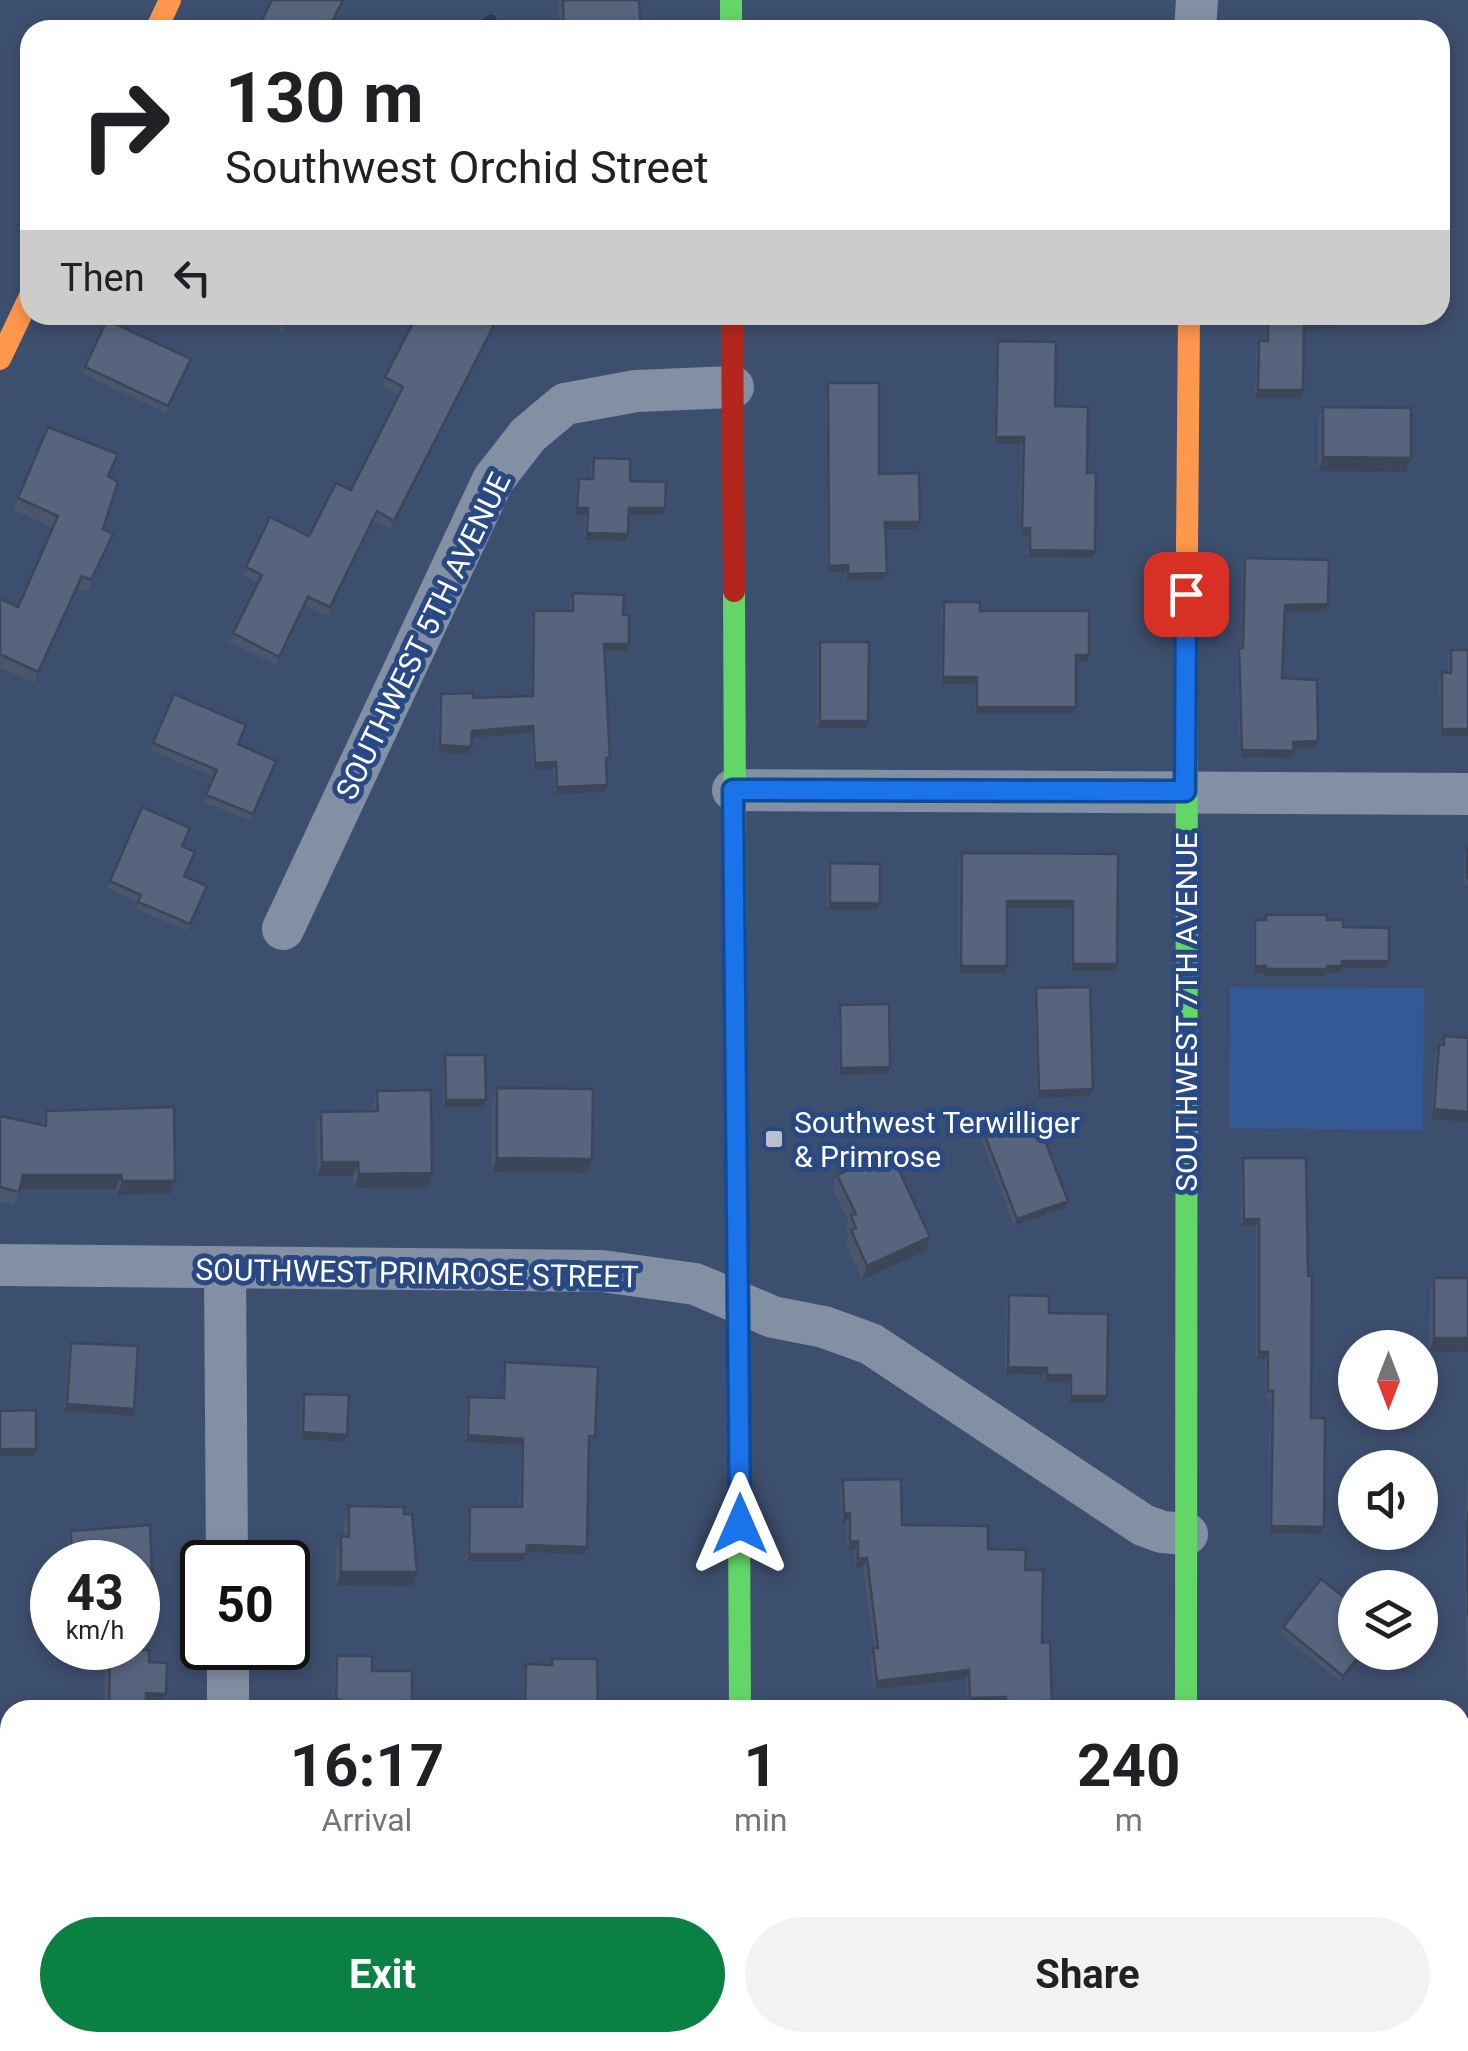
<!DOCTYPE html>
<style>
:root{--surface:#fff;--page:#f2f2f2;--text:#202124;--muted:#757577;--accent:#0b8043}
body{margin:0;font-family:Roboto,sans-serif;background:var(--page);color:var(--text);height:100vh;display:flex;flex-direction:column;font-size:38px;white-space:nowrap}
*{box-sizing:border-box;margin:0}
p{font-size:32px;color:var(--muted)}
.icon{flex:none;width:55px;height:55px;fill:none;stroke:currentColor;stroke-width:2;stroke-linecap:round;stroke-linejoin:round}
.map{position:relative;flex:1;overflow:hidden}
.details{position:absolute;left:0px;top:1700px;width:1470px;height:352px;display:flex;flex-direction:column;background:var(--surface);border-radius:30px 30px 0 0;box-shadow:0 5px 15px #0003}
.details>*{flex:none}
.guide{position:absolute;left:20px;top:20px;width:1430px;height:305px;border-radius:30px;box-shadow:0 5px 15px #0003;background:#fff;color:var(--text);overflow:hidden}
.needle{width:65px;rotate:180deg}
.fabs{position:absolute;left:1338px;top:1330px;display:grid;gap:20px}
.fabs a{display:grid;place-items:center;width:100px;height:100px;border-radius:50%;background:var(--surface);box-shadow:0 5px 15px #0003;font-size:50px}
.speed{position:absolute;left:30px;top:1540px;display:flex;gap:20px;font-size:50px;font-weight:700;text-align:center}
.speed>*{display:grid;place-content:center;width:130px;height:130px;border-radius:50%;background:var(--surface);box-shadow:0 5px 15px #0003;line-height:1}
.speed small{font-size:25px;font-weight:400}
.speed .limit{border:5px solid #111;border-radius:15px;background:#fff;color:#111}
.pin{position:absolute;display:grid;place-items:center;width:85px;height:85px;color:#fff;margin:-42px;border-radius:20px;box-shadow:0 5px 15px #0006}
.me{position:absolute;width:110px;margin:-55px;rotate:0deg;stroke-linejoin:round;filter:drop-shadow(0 0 8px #0008)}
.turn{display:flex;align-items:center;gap:35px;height:210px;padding:0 40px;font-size:45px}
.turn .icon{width:130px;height:130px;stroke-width:2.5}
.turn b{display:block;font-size:70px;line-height:85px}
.then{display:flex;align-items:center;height:95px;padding:0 40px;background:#0003;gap:20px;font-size:38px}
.eta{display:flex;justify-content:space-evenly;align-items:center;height:170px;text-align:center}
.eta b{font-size:60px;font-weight:700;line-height:70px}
.primary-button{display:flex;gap:20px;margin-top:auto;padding:20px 40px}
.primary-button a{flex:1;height:115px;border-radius:60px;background:var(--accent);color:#fff;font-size:40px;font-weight:700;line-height:115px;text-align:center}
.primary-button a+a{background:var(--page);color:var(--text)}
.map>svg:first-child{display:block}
</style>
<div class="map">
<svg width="1468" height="2051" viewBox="0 0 1468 2051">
<rect width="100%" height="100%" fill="#3d4f6e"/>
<!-- green -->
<path fill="#345994" d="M1230,987l194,1 -1,142 -194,-2z"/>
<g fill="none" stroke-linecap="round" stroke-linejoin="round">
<!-- stream -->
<path stroke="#203865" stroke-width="11" d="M476,30l15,-10"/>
<!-- street -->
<path stroke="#8390a4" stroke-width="42" d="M1195,30l2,-30
M733,790l735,4
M283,929l210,-449 35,-45 37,-31 71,-13 97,-4
M0,1265l602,6 93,13 78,33 51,10 47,17 272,181 19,7 25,2
M225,1270l2,292
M228,1648v62
M1460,1760h8
M234,2042v9
M1182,2051v-9"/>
<!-- fast -->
<path stroke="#63d668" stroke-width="22" d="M731,0v30
M734,591l3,660
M739,1516l1,194
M1186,1710l1,-1162"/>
<!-- slow -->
<path stroke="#ff974d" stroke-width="22" d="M156,30l14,-30
M0,359l30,-63
M1187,548l2,-233
M739,2042v9"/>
<!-- jam -->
<path stroke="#b3261e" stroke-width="22" d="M732,315l2,276
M737,1251l2,265"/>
</g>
<!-- wall -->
<path fill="#4a566c" d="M558,0h81l2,30h-81z
M249,315h42l-8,17z
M500,315l-109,214 -17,-9 -47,96 -22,-11 -29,60 -47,-23 29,-59 -15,-7 3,-9 63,-31 42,-46 48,-95 -17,-9 3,-9 79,-55z
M1265,315h72l-3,13 -30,1 -4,70 -45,-1 1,-48 3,-9h6z
M998,341l57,65 32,67 8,78 -3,7 -65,-1 1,-22h-8l1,-91h-27l2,-96z
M188,366l-22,47 -83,-39 2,-7z
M828,383l51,91 41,48 -2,7h-33l-1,51 -38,1 -1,-9h-18l-1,-182z
M1323,407l88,51 -5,14 -88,-1v-51z
M594,458l71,50 -2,7h-35l-3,26 -41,-1 1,-25h-10l1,-29 3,-7h12v-14z
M108,477l-5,52 6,17 -22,46 -9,-4 -44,95 -34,-15v-69l18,8 35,-79 -39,-18 4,-12z
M1245,558l81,53 -42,1 -2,66 33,70 -21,1 -3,9 -51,-1 -3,-102 4,-7 1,-83z
M573,593l50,22 6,29 -3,7 -22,-1 6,108 -3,7 -2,27 -50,2 -2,-25 -20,1 -2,-37 -60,5 -3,16 -30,-2v-51l3,-7 32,4 58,-2 1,-78 2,-7h36v-11z
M944,602l36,9 106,51h-10v45l-2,7h-99v-30h-34v-75z
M820,642l48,79 -2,7h-49v-79z
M1451,650l17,86h-28l-1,-57 3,-7h6v-15z
M174,694l64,50 38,17 -26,60 -46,-19 10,-25 -64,-27z
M142,807l40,39 2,30 23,10 -19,45 -52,-22 2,-7 -31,-14z
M1467,846l1,39h-4v-32z
M962,853l156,1 -3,117h-44v-63h-64l-3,65h-45v-113z
M830,863l50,40 -3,7h-50v-40z
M1266,915l61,5 16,7 44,41h-45l-2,5h-14l-1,3h-62l1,-3h-11v-46l2,-7h9z
M1036,988l57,101 -3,7 -53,2 -3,-103z
M840,1005l47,69 -48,1 -1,-63z
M1444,1036l24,2 -37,81 4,-64z
M445,1055l41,45 -3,7h-40v-45z
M497,1088l90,85 -95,-1v-70z
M377,1091l50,96 -73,1 -1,-12h-36l-1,-51 5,-13 51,-1v-6z
M46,1111l129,70 -5,13 -53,1 -1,-6h-96l-6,16 -14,-3v-86l41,9z
M980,1123l88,78 -3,7 -51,18 -36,-96z
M1243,1158l68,260 10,116 -52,-1 1,-135h-4l-1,-39h-9v-133h-15v-61z
M837,1175l93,62 -5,14 -63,29 -16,-36 3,-9 -3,-6 3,-6 -17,-35z
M1434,1278h34v74l-39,-1 1,-60z
M1009,1295l40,18 58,83 -2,7h-36v-21h-25v-7l-39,-1 1,-72z
M71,1343l63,66 -2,7 -68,-5 4,-61z
M505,1362l88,82 -4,-1 -2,104 -2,7 -59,-2 -2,9h-57v-47l3,-7h49l2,-62 -56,-3 1,-38 3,-7 33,1 1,-29z
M304,1394l41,48 -45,-3 1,-38z
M1468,1457v222h-2l-2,-134z
M843,1480l59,45 86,24 37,21 17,73 10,67h-49v-4l-36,1 -1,-28 -92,11 -4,-33 4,-9 -11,-81 -8,1v-18l-8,1 -1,-29 -5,1 -1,-34z
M349,1506l63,80 -76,-1v-35l5,-14h3v-16z
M150,1525l2,51 -3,7h-11v-21h-70v-24l3,-7z
M1283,1627l72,25 -14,30 -61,-48z
M105,1648h32v2l12,12 17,32 -4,12h-17l-2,4h-39z
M337,1656l35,15 40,39h-75v-3h-3v-44z
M552,1659l46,51h-75l1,-39 2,-7 24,1z
M1468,1864v158h-4l1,-35h-5z"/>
<!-- shaded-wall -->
<path fill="#3c4658" d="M499,315h1l-109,214 3,-8z
M1304,320h33l-3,8 -33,1z
M1258,390h45l-3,9 -45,-1z
M996,437h28l-3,7h-27z
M1323,457l88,1 -5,14 -88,-1z
M577,508h11l-3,7h-10z
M629,508h36l-2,7h-37z
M885,522h35l-2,7h-35z
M1022,528h8l-2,7h-8z
M587,533l41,1 -3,7 -41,-1z
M1030,550l65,1 -3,7 -65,-1z
M848,565l-3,7h-18l2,-6z
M887,573l-3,7 -38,1 2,-7z
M82,576l-4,12 -44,95 4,-11z
M1328,604l-2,7 -44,1 3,-7z
M604,644h25l-3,7 -24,-1z
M1076,655h13l-3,7h-12z
M943,677h34l-2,7h-34z
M977,707h99l-2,7h-99z
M820,721h48l-2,7h-49z
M533,726l-2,7 -62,5 3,-7z
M1442,729h26v7h-28z
M1318,741l-3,7 -24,1 2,-7z
M440,745l31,2 -3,7 -30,-2z
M1242,750l52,1 -3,7 -51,-1z
M556,762l-3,7 -20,1 2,-7z
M607,785l-2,7 -50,2 2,-7z
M1007,901h66l-2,7h-66z
M830,903h50l-3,7h-50z
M1342,961h47l-2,7h-45l-2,5h-14l-1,3h-62l3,-7 61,-3z
M1073,964h44l-2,7h-44z
M961,966h46l-3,7h-45z
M1255,966h11l-2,7h-11z
M890,1067l-3,7 -48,1 2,-7z
M1093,1089l-3,7 -53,2 2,-7z
M446,1100h40l-3,7h-40z
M1434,1109l34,3v10l-37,-3z
M497,1158l95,1 -5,14 -95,-1z
M322,1162h36l-5,14h-36z
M432,1173l-5,14 -73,1 5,-14z
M23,1175h98l-5,14h-98z
M122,1181h53l-5,13 -53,1z
M1068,1201l-3,7 -51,18 3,-7z
M1244,1219h15l-3,7h-15z
M930,1237l-5,14 -63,29 5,-14z
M1434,1338h34v14l-39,-1z
M1259,1352h9l-3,7h-9z
M1008,1367l39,1 -3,7 -39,-1z
M1047,1375h24l-2,7h-25z
M1071,1396h36l-2,7h-36z
M67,1404l67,5 -2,7 -68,-5z
M303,1432l44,3 -2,7 -45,-3z
M468,1435l55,4 -2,6 -56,-3z
M0,1449h36l-2,7h-34z
M850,1513l-4,9 -5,1 3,-9z
M1271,1526l53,1 -3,7 -52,-1z
M858,1541l-3,9 -8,1 3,-9z
M527,1545l60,2 -2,7 -61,-2z
M469,1554h57l-2,7h-57z
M867,1558l-4,9 -8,1 3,-9z
M341,1572h76l-5,14 -76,-1z
M138,1576h14l-3,7h-11z
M1362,1652h3l-24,30 2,-6z
M969,1670l-3,9 -92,11 3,-9z
M146,1693l20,1 -4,12h-17l-2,4h-8l3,-7z
M1006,1697l-3,9 -36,1 3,-9z
M1460,1980h8l-3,7h-5z"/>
<!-- building -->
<path fill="#56647e" stroke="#3c4658" stroke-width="2.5" d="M272,0h71l-15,30h-61l-8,-4z
M563,0h76l2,30h-77z
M266,315h25l-5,10z
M417,315h34l13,7 3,-7h32l-105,206 -17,-10 -47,96 -22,-10 -29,60 -46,-24 29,-58 -16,-8 24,-50 39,19 27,-53 15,7 52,-103 -18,-10z
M1268,315h69v5h-33l-1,70h-45l1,-49h9z
M107,320l84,39 -23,47 -83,-39z
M998,341l58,1 -1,64 33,1 -1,66h9l-1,78 -65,-1v-22h-8l2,-91h-28z
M828,383h51v91l40,-1 1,49h-35l2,51 -39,1v-9l-19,1z
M1323,407l88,1v50l-88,-1z
M48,427l70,27 -10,22 10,6 -15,47 10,5 -22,46 -9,-4 -44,96 -38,-18v-55l18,8 40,-91 -40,-18z
M594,458l36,1v22l36,1 -1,26h-36l-1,26 -41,-1 1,-25h-11l2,-29h14z
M1245,558l84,2 -1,44 -43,1 -3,73 35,2 1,61 -25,1 1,9 -52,-1 -3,-102h4z
M573,593l51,2 -1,20h6v29h-25l6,114h-4l1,27 -50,2 -1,-25 -21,1 -2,-37 -61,5 -1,16 -31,-2 1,-51 32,-1v5l60,-2 1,-85h39z
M944,602h36v9h109v44h-13v52h-99v-30h-34z
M820,642h49l-1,79h-48z
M1451,650h17v79h-26v-57l9,1z
M174,694l72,31 -8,19 38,17 -23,53 -47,-19 11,-25 -64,-27z
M142,807l48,21 -8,18 13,6 -11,24 23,10 -17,38 -52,-22 3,-7 -31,-14z
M1467,846h1v32h-1z
M962,853l156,1 -1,110h-44v-63h-66v65h-46z
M830,863l50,1v39h-50z
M1266,915h61v5h16v7l46,1v33h-47v5h-15v3h-61v-3h-11v-46h11z
M1090,987l3,102 -54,2 -3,-103z
M889,1004l1,63 -49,1 -1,-63z
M1444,1036l24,2v74l-34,-3 5,-64h5z
M445,1055h40l1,45h-40z
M497,1088l96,1 -1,70 -95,-1z
M431,1090l1,83 -73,1 -1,-12h-36l-1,-50 57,-1 -1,-20z
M1031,1104l37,97 -51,18 -37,-96z
M174,1107l1,74h-53l-1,-6h-98l-4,17 -19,-5v-71l46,10v-15z
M890,1151l40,86 -63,29 -16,-36 5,-2 -5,-13 5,-1 -19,-39z
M1243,1158h63l2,118h4l-1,142h14l-1,109 -53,-1 2,-135h-5v-39h-9v-133h-15z
M1434,1278h34v60h-34z
M1009,1295l40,1v17l59,1 -1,82h-36v-21h-24v-7l-39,-1z
M71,1343l67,3 -4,63 -67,-5z
M505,1362l93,5 -3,70 -6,-1 -2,111 -60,-2 -1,9h-57l1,-47h52l1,-68 -55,-4 1,-38 35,1z
M304,1394l45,1 -2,40 -44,-3z
M36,1410v39h-36v-38z
M901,1479l1,46 86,1v23l38,1 -1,20h18l-1,73 8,-1 2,67 -45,1 -1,-13 -36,1 -1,-28 -92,11 -4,-33h5l-11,-90 -9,1v-18l-8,1v-29l-6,1 -1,-34z
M349,1506l55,1v7h8l5,58h-76v-36l8,1z
M1468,1510v104l-1,-76z
M150,1525l2,51h-14v-14h-67v-31z
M1321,1579l34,27v46h7l-19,24 -60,-49z
M110,1648h27v2h12v12l18,1 -1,31 -20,-1v10h-8v7h-29z
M337,1656h35v15h40v39h-72v-10h-4z
M552,1659h45l1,51h-73l1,-46 26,1z
M1460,1864h8v151h-2l2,-35h-8z
M313,2042h54v9h-60v-5h6z
M798,2042h59v9h-59z
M1258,2042h91v9h-91z"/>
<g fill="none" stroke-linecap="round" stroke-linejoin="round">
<defs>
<path id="route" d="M740,1524l-7,-734 452,1 1,-197"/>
</defs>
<!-- route casing -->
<use href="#route" stroke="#114b97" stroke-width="25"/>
<!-- route -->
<use href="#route" stroke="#1a73e8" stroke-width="18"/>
</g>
<!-- markers -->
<rect fill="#bbc1cc" stroke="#284983" stroke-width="4" x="764" y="1129" width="20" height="20" rx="5"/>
<g text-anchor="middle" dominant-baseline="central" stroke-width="10" stroke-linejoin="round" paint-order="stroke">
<!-- street labels -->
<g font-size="30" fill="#fff" stroke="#284983">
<text transform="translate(423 636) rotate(-64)">SOUTHWEST 5TH AVENUE</text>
<text transform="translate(1186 1012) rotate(-90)">SOUTHWEST 7TH AVENUE</text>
<text transform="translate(417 1273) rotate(1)">SOUTHWEST PRIMROSE STREET</text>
</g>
<!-- poi labels -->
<g font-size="30" fill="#fff" stroke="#284983" text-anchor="start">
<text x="794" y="1122">Southwest Terwilliger<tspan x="794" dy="34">&amp; Primrose</tspan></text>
</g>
</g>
</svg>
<div class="fabs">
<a><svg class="needle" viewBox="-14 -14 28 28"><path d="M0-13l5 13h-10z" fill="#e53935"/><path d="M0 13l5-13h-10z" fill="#757577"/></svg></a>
<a><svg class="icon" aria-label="sound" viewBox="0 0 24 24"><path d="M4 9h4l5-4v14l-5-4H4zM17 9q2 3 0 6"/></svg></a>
<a><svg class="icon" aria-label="layers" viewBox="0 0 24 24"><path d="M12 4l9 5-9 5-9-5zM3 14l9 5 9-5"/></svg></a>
</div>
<div class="speed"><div>43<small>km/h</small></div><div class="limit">50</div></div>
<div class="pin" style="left:1186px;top:594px;background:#d93025"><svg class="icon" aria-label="arrive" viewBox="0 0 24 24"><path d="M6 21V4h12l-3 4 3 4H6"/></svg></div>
<svg class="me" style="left:740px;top:1524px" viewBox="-20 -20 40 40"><path d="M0-17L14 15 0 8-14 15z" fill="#1a73e8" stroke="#fff" stroke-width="4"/></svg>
<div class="guide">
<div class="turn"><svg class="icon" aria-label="right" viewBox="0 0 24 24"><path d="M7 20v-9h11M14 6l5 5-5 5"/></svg><div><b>130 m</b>Southwest Orchid Street</div></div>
<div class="then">Then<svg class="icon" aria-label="left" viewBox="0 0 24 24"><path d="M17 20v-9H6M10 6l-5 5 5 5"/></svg></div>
</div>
<section class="details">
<div class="eta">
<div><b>16:17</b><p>Arrival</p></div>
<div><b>1</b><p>min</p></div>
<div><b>240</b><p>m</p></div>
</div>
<div class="primary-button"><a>Exit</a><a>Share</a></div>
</section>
</div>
